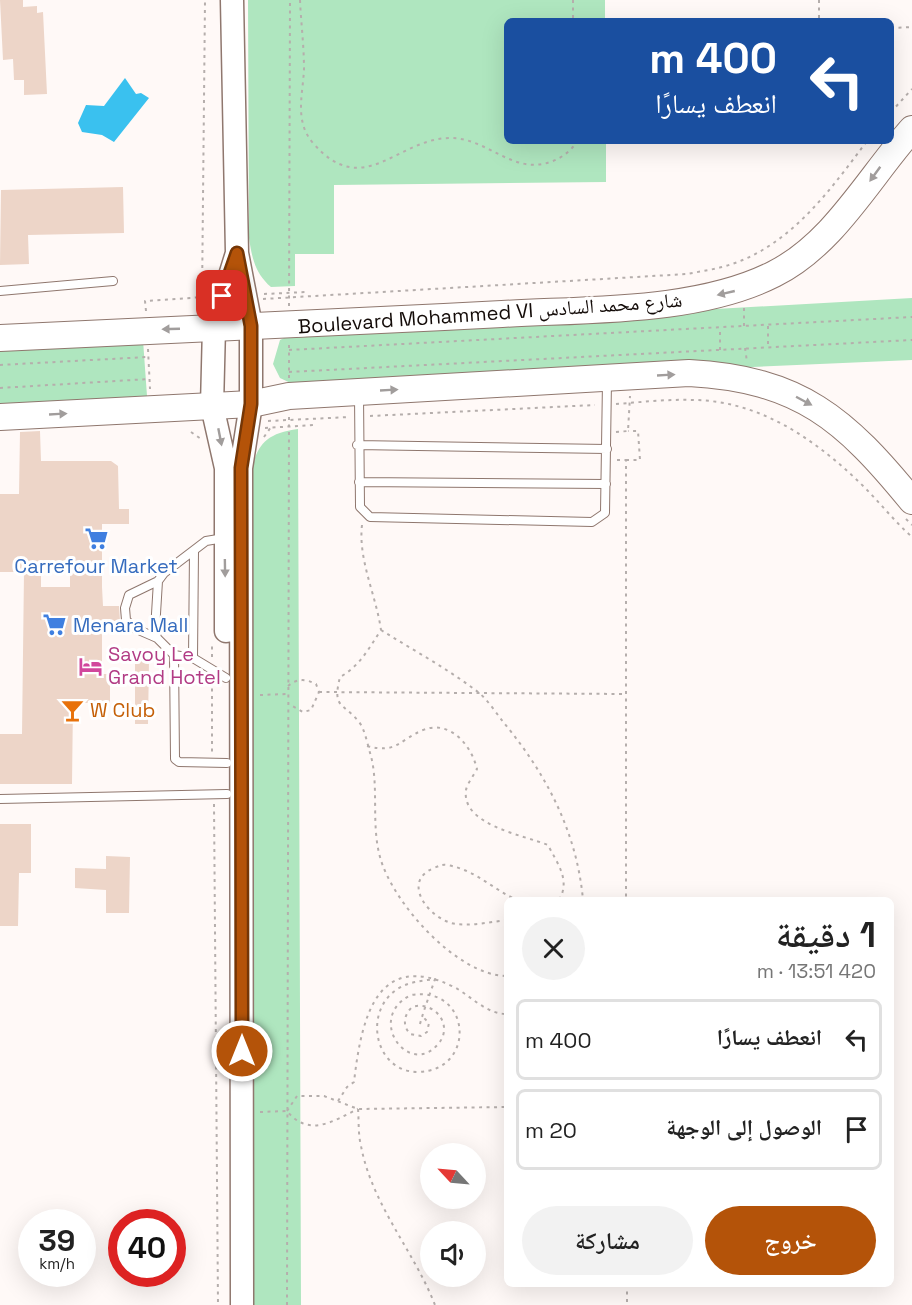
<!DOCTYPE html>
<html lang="ar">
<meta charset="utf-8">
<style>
:root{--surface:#fff;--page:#f2f2f2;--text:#222;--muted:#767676;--line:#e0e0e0;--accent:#b45309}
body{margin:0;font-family:"Space Grotesk","Noto Naskh Arabic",sans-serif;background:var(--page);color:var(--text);direction:rtl;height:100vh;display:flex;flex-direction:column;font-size:22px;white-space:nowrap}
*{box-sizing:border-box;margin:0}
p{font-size:20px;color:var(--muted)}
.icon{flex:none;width:33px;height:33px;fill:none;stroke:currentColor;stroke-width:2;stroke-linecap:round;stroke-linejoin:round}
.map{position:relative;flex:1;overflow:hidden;direction:ltr}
.sheet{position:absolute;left:504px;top:897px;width:390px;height:390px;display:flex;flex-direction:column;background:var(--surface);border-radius:9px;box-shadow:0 6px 24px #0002;direction:rtl}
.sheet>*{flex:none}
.guide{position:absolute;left:504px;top:18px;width:390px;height:126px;border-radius:9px;box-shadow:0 6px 24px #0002;direction:rtl;background:#1a4fa0;color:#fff;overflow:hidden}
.needle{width:39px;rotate:296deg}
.buttons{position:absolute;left:420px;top:1143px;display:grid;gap:12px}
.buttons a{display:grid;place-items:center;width:66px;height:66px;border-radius:50%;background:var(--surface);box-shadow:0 6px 24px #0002;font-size:30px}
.speed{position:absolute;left:18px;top:1209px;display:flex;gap:12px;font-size:30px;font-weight:700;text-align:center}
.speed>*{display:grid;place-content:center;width:78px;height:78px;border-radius:50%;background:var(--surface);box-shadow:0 6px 24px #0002;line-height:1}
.speed small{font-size:15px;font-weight:400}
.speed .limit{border:9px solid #d22;background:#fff;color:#111}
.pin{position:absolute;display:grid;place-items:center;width:51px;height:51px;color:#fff;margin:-26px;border-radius:12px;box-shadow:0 3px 9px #0006}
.me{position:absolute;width:66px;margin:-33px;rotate:0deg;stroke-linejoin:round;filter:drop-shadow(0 0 4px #0008)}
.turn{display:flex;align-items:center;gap:21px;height:126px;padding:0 18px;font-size:27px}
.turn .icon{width:78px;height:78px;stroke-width:2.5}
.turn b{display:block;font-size:42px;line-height:51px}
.round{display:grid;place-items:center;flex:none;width:63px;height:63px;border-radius:32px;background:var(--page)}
.summary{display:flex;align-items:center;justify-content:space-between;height:102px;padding:0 18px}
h1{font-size:36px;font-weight:600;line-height:45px}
.primary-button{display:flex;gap:12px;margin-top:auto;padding:12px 18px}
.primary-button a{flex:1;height:69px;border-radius:36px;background:var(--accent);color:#fff;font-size:24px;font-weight:600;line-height:69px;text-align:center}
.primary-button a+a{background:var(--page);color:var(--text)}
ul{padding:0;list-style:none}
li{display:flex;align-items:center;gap:18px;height:81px;margin:0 12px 9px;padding:0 6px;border:3px solid var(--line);border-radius:9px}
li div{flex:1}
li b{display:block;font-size:22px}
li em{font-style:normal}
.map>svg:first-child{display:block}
</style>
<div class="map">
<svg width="912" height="1305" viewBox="0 0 912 1305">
<rect width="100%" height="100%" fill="#fff9f7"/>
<!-- green -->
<path fill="#afe6bf" d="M248,0h357v21h-98v120h99v41l-272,3v69h-39v32l-24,1c-16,-14 -19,-29 -22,-49z
M912,298v62l-613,27 -19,-9 -7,-14 7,-24 8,-4 20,-4z
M143,340l4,56 -147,9v-56z
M298,429l3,876h-50l-3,-818c7,-35 10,-53 50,-58z"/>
<!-- water -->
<path fill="#3ac1ef" d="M125,78l11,16 5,-1 8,5 -35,44 -12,-7 -20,-3 -4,-9 8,-18 18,1z"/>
<!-- building -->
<path fill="#edd5c8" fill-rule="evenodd" d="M0,0h23v7l14,-1v7l6,-1 4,82 -23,1v-15h-10l-1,-21 -10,1z
M123,187l1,46 -96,2 1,29 -29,1 1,-75z
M40,431l1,30h70l7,5 1,43h10v15h-27v63l1,19h16l1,15h-8v9h-10v44h8v29h-37l-1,81h-72v-50h22l2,-162h-24v-78h19l1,-62zM41,564h29v23h-29z
M135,660h14l-1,64h-13z
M0,824h31v49h-12l-1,53h-18z
M106,856l24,1 -1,56h-23v-23l-31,-2v-20l31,1z"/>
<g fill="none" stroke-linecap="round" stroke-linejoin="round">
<defs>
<path id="lane" d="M0,291l113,-10
M359,395l1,112 10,10 222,5 13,-9 2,-132
M357,445l250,4
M359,482l247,2
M224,538l-18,3 -42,32 -6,8 -3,49 2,8 17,17 19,3 33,20
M157,638l-23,-10 -8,-8 -1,-12 4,-13 29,-14
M174,655l1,104 4,3 48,1
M193,658l1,-107
M0,799l227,-5"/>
<path id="secondary" d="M232,0l5,253 14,73v78l-10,64 1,837
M226,631v-163l-14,-62 2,-79 23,-74"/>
<path id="primary" d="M0,338c168,-9 335,-15 502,-24 85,-5 195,-1 272,-40 60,-30 95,-97 138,-145
M0,417l251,-13 38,-8 400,-23c111,6 156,46 223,128"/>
</defs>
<!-- lane casing -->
<use href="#lane" stroke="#8f776e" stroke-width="10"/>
<!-- secondary casing -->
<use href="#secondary" stroke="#8f776e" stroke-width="25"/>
<!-- primary casing -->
<use href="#primary" stroke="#8f776e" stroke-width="28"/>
<!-- path -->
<path stroke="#b5aeac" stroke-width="2" stroke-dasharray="3 4.5" stroke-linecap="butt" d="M300,0c1,23 4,46 4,69 -1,25 -10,52 9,74 50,58 84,-4 136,-5 39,-1 64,39 104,23 10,-4 19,-11 24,-20
M573,0v21
M819,0v21
M891,28l21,-1
M891,112l21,-23
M264,294l42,-2
M202,298l3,-298
M263,299l424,-25c15,-3 31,-5 45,-10 60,-20 99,-75 135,-123
M289,306l1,-306
M146,311l-1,-10 59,-4
M744,326v-18
M768,326v21
M745,348l2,14
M148,349l2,40
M289,350l623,-33
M720,350v-21
M0,365l147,-8
M289,372l623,-32
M289,378v-33
M0,388l149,-9
M616,404c26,-2 52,-5 78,-4 65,1 119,38 164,81 19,18 35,39 54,56
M370,416l225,-11
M268,421l81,-4
M265,428l48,-3
M191,432l10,7
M616,432l12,-1 2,-35
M264,437l7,-10
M617,460h9v440
M626,460h14l-2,-29h-10
M906,519l6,6
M362,525c-4,35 14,70 19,105 -12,18 -21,36 -41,47 -8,32 3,25 19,45 6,7 9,25 12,34 8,32 0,68 9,101 12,45 77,119 127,119
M381,630c32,20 67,39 97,62 10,8 18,21 26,31 43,52 73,110 79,177
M212,657v-15
M212,681v72
M288,686c9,-8 18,-7 28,-2l3,8 -8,18 -8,2 -14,-8
M319,692l306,2
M260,695l27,-1
M367,746c30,8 32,-6 56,-16 28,-11 49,17 54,39 -3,6 -10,15 -11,21 -5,35 57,45 82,55 9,18 23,35 11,55
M214,804l4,501
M507,920c-17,2 -34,6 -51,4 -25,-3 -57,-42 -22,-56 5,-2 8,-4 13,-3 29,5 45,24 70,35
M420,1024c4,-15 10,-30 15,-45 -14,2 -28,3 -39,11 -33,23 -21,82 22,82 59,-1 54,-87 -7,-77 -47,23 -1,85 28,48 15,-19 -6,-43 -27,-36 -8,8 -10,18 -2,27l11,2 6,-4 2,-9 -7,-7
M338,1101l9,-14 7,-5c7,-60 21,-134 100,-95 17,9 32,27 53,27
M358,1109c1,12 0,25 3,37 11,59 53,105 74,159
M287,1111l10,-15h27l34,13 149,-2
M260,1112l27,-1c22,27 46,10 71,-2
M627,1284v21
M287,1305l2,-888"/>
<!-- lane -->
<use href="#lane" stroke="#fff" stroke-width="8"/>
<!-- secondary -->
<use href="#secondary" stroke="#fff" stroke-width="22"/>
<!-- primary -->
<use href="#primary" stroke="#fff" stroke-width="26"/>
</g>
<!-- one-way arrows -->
<defs><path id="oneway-solid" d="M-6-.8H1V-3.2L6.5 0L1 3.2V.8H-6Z" transform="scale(1.5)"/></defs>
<g fill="#a19d9c">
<use href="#oneway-solid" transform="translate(875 174) rotate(126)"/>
<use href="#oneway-solid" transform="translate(726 293) rotate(167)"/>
<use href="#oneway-solid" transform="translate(171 329) rotate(178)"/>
<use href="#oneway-solid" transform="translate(666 375) rotate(-3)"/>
<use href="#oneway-solid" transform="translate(389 390) rotate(-3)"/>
<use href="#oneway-solid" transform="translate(804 401) rotate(28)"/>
<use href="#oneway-solid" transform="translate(58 414) rotate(-3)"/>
<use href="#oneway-solid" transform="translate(220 437) rotate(79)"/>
<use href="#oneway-solid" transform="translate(225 568) rotate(89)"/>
</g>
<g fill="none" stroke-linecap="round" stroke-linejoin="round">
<defs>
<path id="route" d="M222,296l15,-43 14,73v78l-10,64 1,583"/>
</defs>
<!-- route casing -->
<use href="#route" stroke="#753606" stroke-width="15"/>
<!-- route -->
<use href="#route" stroke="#b45309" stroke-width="10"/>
</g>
<!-- icons -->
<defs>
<symbol id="supermarket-bare" viewBox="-9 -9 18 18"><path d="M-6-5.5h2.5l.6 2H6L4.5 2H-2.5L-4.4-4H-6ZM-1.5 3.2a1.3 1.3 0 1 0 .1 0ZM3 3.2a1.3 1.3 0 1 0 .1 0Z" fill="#3f7fe0" stroke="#fff" stroke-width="2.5" paint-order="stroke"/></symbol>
<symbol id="hotel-bare" viewBox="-9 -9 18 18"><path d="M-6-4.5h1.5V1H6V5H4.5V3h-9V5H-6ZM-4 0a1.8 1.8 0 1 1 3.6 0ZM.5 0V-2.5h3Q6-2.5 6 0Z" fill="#d1479c" stroke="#fff" stroke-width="2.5" paint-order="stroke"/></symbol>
<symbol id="bar-bare" viewBox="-9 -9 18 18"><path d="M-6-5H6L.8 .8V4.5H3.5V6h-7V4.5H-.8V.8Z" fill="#e8710a" stroke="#fff" stroke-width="2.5" paint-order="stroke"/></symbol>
</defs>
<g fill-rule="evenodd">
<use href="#supermarket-bare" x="80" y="522" width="33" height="33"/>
<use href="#supermarket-bare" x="38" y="608" width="33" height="33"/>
<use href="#hotel-bare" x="74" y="650" width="33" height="33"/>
<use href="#bar-bare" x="56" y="694" width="33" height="33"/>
</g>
<g text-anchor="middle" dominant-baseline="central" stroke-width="6" stroke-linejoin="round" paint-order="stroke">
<!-- street labels -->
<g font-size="20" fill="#130b08" stroke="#fff">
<text transform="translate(490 313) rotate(-4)">Boulevard Mohammed VI شارع محمد السادس</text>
</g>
<!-- shop labels -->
<g font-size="20" fill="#366cbe" stroke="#fff">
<text x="96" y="566">Carrefour Market</text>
<text x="73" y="625" text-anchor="start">Menara Mall</text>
</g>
<!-- hotel labels -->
<g font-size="20" fill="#b23c85" stroke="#fff" text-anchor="start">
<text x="108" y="654">Savoy Le<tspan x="108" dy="23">Grand Hotel</tspan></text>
</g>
<!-- food labels -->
<g font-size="20" fill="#c56008" stroke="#fff" text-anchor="start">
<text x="90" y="710">W Club</text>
</g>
</g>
</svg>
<div class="buttons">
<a><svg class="needle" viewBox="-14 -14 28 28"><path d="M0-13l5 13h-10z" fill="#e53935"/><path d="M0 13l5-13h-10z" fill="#767676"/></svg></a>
<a><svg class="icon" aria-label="sound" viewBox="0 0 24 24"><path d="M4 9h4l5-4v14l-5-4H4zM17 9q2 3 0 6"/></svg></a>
</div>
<div class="speed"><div>39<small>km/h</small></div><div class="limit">40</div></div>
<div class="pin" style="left:222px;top:296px;background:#d93025"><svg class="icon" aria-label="arrive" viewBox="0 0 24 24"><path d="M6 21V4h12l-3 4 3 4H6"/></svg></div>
<svg class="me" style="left:242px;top:1051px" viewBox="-20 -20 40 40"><circle r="17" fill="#b45309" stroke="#fff" stroke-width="3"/><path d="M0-11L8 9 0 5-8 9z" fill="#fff"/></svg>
<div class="guide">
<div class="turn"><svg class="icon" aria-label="left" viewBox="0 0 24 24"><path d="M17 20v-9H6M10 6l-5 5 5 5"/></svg><div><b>400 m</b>انعطف يسارًا</div></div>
</div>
<section class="sheet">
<div class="summary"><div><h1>1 دقيقة</h1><p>420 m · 13:51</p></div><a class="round"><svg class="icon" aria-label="close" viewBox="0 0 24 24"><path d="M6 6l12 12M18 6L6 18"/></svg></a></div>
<ul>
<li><svg class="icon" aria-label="left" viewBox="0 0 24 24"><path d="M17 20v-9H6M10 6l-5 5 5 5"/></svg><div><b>انعطف يسارًا</b></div><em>400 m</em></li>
<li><svg class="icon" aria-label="arrive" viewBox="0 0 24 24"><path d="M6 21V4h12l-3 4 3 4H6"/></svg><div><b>الوصول إلى الوجهة</b></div><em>20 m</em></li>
</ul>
<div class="primary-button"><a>خروج</a><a>مشاركة</a></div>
</section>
</div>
